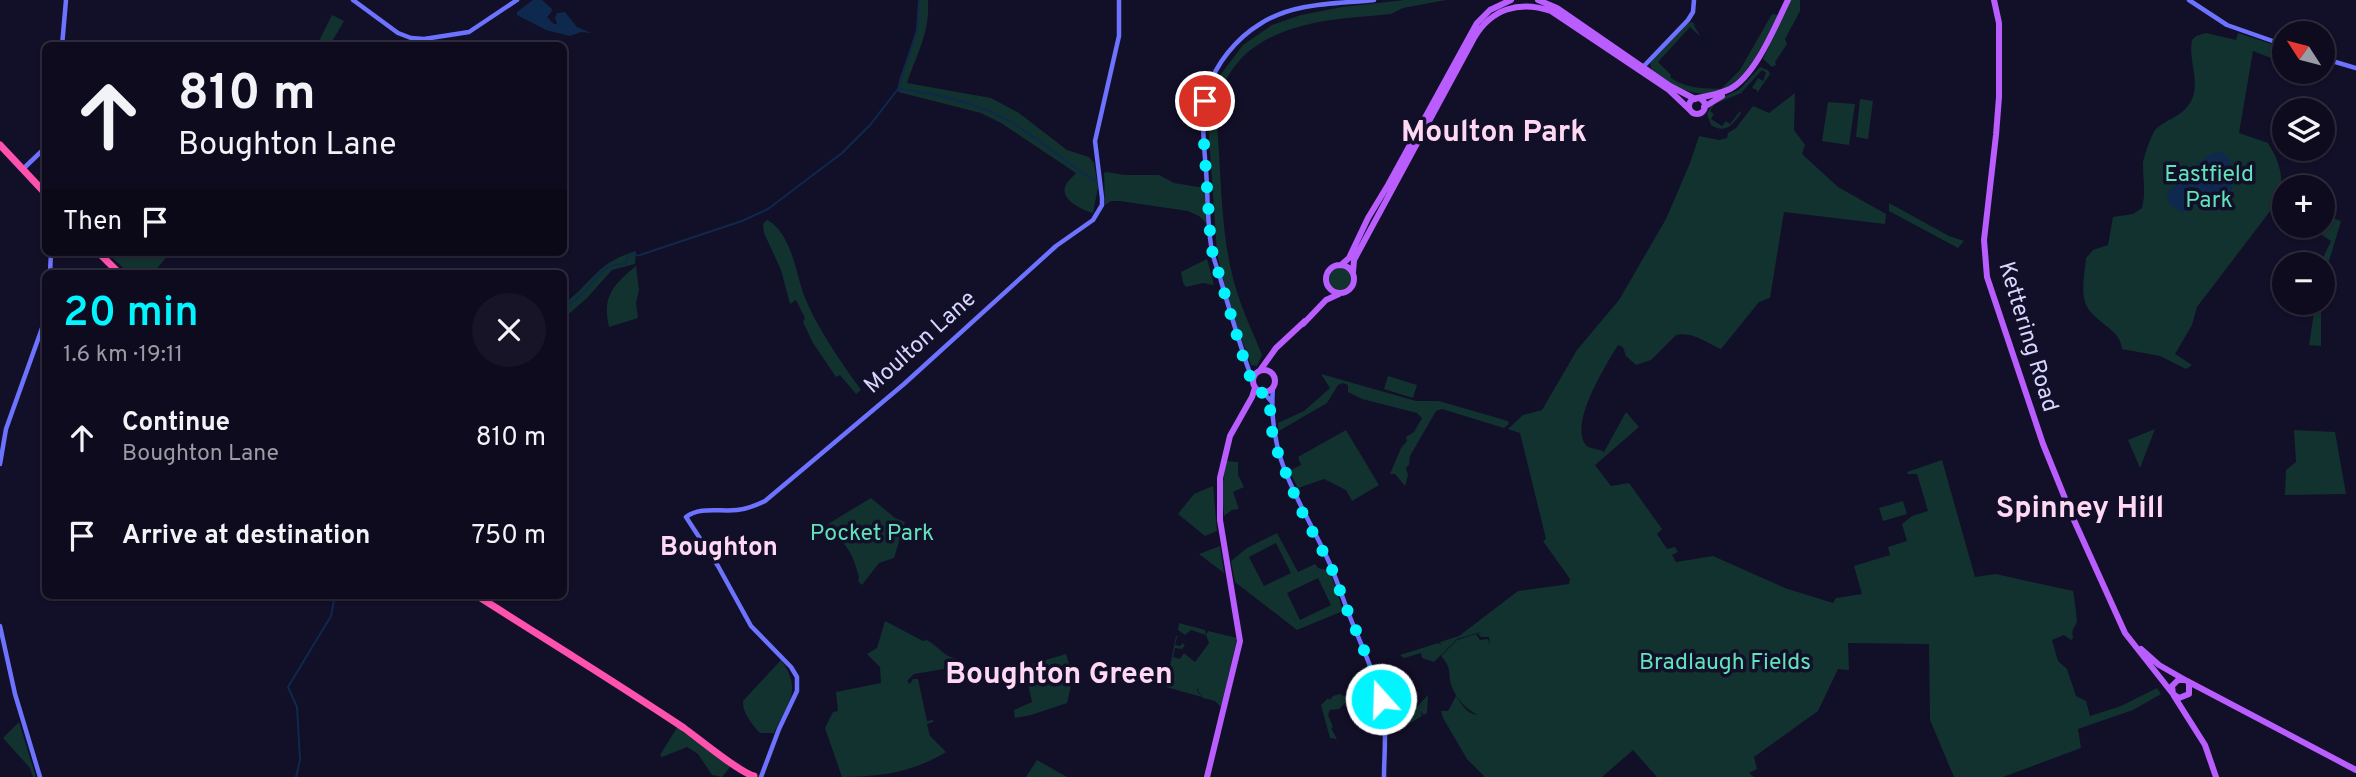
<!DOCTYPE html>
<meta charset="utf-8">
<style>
:root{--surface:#0e0b1e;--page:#171427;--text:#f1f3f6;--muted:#9b9ba4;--line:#2e2b3c;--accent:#02f4ff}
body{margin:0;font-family:Overpass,sans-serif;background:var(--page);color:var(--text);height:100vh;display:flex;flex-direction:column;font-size:26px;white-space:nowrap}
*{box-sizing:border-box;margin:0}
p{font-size:23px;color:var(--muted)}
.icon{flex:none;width:38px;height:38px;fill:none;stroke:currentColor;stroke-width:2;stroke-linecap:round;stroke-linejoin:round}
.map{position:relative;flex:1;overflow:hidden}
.panel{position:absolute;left:42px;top:270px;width:525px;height:329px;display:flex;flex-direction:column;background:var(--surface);border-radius:10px;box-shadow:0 2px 5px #0004,0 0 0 2px var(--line)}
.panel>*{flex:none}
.top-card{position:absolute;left:42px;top:42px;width:525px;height:214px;border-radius:10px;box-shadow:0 2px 5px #0004,0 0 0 2px var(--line);background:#0e0b1e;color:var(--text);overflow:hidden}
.needle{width:46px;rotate:306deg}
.controls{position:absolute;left:2272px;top:21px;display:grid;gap:14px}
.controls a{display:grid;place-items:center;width:63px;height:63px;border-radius:50%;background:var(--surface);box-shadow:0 2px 5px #0004,0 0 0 2px var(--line);font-size:35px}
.pin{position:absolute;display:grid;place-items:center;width:60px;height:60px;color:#fff;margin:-30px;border:4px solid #fff;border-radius:50%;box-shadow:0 2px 7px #0007}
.me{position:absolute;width:77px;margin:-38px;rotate:340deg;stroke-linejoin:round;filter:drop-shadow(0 0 5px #0008)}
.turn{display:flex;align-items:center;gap:24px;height:147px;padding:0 21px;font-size:32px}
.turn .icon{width:91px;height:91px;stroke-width:2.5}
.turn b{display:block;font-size:49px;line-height:60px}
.then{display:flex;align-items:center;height:66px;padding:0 21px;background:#0003;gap:14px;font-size:26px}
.round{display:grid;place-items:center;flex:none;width:74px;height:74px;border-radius:37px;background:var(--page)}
.overview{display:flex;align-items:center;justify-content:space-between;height:119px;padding:0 21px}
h1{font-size:42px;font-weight:600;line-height:52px;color:var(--accent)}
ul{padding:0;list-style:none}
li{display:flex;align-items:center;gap:21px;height:98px;padding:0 21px}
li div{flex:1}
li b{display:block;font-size:26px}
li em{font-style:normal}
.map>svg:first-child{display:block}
</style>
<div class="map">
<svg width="2356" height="777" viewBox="0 0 2356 777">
<rect width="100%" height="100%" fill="#120f28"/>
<!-- green -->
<path fill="#12322f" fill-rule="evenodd" d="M919,0h9c2,33 -11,53 -21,83l84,15 28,15 48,37 22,7 5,6 4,24 -5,26c-11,-3 -32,-13 -28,-26 2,-6 8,-10 11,-14l-75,-50 -20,-10 -83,-21 1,-12 18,-50z
M1405,0h41l-43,8 -12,6c-48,5 -101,5 -142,37 -13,11 -24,27 -29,44 -5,18 -2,39 -1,58 3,49 4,101 21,148 6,18 15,36 22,54l-5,11 -6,-1 -21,-57 -13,-55 -9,-132 3,-25 7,-18 25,-33 29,-20 29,-10 41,-8z
M1790,0h10v11l-15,28 2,5 -12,18 1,3 -4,2 -9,-8z
M1772,14l6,1c-22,41 -44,100 -102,71 -10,-5 -19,-12 -28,-17v-3l4,4 -2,-7c10,-11 24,-26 37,-40l5,-1 8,8 -7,-6 8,13 -11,-10 -32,35 13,13 -1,2c16,12 32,11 51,12l19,-19z
M332,15l12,6 -14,24h-13z
M2206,33l30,7 2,-7 46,15v15l-31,-12 -14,82 29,10c13,21 19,41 6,63l-77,101 -5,18 -17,29 17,11 -6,4 -26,-13 -38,-7c-1,-21 -31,-27 -37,-47 -4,-12 0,-31 1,-44l7,-8 15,-5 5,-28 20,-3 9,-6c4,-16 1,-27 1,-43 -1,-5 9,-31 12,-35 12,-12 29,-13 37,-31 8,-18 -4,-40 0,-59l4,-4z
M1760,67l8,3 2,4 -13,19v-3l-5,-2 6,-10 5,3 3,-8 -4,-3 -21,23 -26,11 -5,7 4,3 -3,5 11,7 4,-5 4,3 10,-13 1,2c-8,12 -16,21 -30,12l-4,-11 7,-13 25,-11z
M1795,93l-1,37 11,15 -3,9 36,33 48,27 -1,10 -101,-12 -14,86 -11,4 -38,47c-15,-6 -28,-18 -45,-14l-25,25 -15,5 -10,-9 -3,-9 -5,-2c-12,20 -48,76 -33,99 4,6 14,4 19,8l22,-40 13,15 -44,38 16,21 18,-3 33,46 -5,5 10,15 8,-2 3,5 -6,3 4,7 37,-6 72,32 48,15 3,-5 26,-4 -8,-28 36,-11 -2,-8 19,-6 -5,-17 10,-8 16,-5 -11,-37h-9l-1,-2 35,-12 33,117 21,-3 77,17c1,4 4,27 4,30 -2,8 -6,5 -4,17l-2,2 -7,-5 -12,5 6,21 9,8 9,27 10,5 4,15 31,-10 36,-18 4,6 -28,16 -55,19 3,19 -78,29h-49l-24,-57 -1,-76 -81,-1 1,27 -11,-1 -20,42 -64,46 3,12 -8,4 5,4h-97l-24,-27 -31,27h-117l-18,-18 -24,-41 -2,-7h7l8,-15c6,9 11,18 22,19 -11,-5 -21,-15 -26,-28 -5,-13 1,-18 -11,-31l16,-16 19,-6 4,6 8,-1 2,6 -1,-8h-8l-3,-3 3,-2 -24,7 -23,23 -12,-4 -1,-5 -17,5 -4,-3 38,-12 3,2 -1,-3 19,-6 59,-45 51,-7 1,-5 -27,-38 3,-2 -26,-106 -12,-4 15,-14 19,-5 35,-60 42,-50 47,-81 24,-56 9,-27 20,4 8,-2 1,-5 8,-5 17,-22 16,7z
M1860,99l13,2 -5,38 -12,-2z
M1828,102l27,2 -6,41 -27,-4z
M1106,172l19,3h34l15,8 31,5 2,36 -8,-8 -11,-5 -68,-10h-9l-6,4 -1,-32z
M1889,203l60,33 15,5 -6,7 -69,-37z
M2333,218l8,3 -17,57 -2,15v-29h-13l3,-5 9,3 10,-21 -15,-10 3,-5h3v-3l9,1z
M767,220c21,10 28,45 34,66 9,32 40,76 60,104l-5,4 -16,-19 -4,2 -23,-34 -10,-21 2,-4 -9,-18 -6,4 -9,-34 -17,-37 -1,-9z
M636,251l-1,13 -23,6 -25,28 -23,20v-14c30,-23 32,-41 72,-53z
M106,252h65l-18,21h-24z
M1207,259l7,26 -11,-2 -17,4 -3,-4 -2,-11z
M636,266l3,24 -3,13 2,15 -29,9c-7,-31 4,-42 27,-61z
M1329 279a12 12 0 1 1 24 0a12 12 0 1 1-24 0Z
M2309,303h12v43l-12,-1 6,-39 -6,-1z
M1321,374l95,27h23l69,20 1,3 -5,4 -62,-19 -6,2 -26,45 -1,9 -3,3 2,7 -3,11 -10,-12h-5l11,-26 6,-7 -1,-4 8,-5 8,-14 -5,-5 -55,-14 -14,-7v-7l-5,-2 -5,2 -11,18 -48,28 -1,-8 26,-12 26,-23z
M1388,376l29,9 -4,13 -29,-9z
M2155,429l-15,39 -12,-28z
M1346,430l33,55 -27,16 -6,-11 -22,-11 -26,9 -9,-17 12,-6 -3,-8z
M2294,430l41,2 11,62 -61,1 1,-25 10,-8z
M1226,461l12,1v13l6,12 -11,5 6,17 -7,1 -8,6 -2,-26z
M1213,486l4,45 -12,5 -27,-22 16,-20z
M871,498l24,20 10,4 -11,36 -15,5 -17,22 -4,-4 1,-4c-6,-23 -13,-36 -33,-49l2,-4z
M1903,501l4,13 -24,7 -4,-13z
M1277,533l21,39 17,-8 3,4 12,3 13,40 -46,19 -62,-48 -4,-21 16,-13zM1276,543l15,30 -27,13 -15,-29zM1318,578l13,27 -31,15 -13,-27z
M1220,546l4,27 -25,-19z
M885,621l38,20 4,-1c12,7 17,17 31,19l-2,8 -42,7 -7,7 3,3 3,-5h5l9,42 6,-1v2l-6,2 3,12 16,16c-32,20 -66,25 -104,25l-17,-49 8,-16 5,-1 -2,-19 45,-9 -1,-16 -13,-13 10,-6z
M1179,623l26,7 1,5 2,-4 29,7 -16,69 -6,-6 -12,-3 -5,-7v-5l-1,5 5,6 -36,-10 10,-51 3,1h-2l-2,8 6,1 1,-3 3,2 -3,4 -7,-1 -2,9 7,2 4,-6 11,9 14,-19 -3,-8 -15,-5 -6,5 -7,-5z
M1066,654l4,13 4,-1 2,5 -2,1 -7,31 -36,12 -16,3 -1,-8 18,-8 -5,-22 -22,-3v-5z
M781,660c22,30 7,43 -7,73h-14c-8,-8 -18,-21 -17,-32z
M1361,692l5,6 9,-4 4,14v16l-7,1v-16l-3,-3h-8l-6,-5 -7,-1 -9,9 -9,1 -2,5 5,12 -2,1 6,11 -7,-1 -9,-33 7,-7 2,2 3,-4 7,-2 4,2z
M1428,695l-1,18 -3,2 -4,-3 2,4 -24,15v-12l9,-3 3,-8 4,2z
M19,722l17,55h-3l-3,-9 -27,-30z
M678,726l53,40 -9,11 -10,-2 -14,-21 -11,-7 -25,10 -2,-2z
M1037,760l30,17h-41z"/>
<!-- water -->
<path fill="#0e294d" d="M533,0h9l10,9 -1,4 -4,4 7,7h3l-2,-6 2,-5 8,-1 12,15 14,6 -10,-1 -11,4 -24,-6 -29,-15v-3z
M2222,152c14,11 13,30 7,45l-29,4 -12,10 -6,1c-9,-5 -17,-9 -14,-21 6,-5 12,-8 18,-13 12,-11 18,-27 36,-26z"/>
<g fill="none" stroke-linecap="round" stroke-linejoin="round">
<!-- stream -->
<path stroke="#0e294d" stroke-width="2" d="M899,89c42,5 88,16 123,40 25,17 49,37 75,53
M564,309c7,-6 15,-12 21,-18 15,-15 16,-27 40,-27l3,-8 12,-1 102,-34 26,-12 74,-56 28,-28 28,-36 19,-59 2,-30
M296,777l4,-17 -3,-53 -9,-20 43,-71 4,-21"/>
<!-- secondary -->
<path stroke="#6d72ff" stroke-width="4.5" d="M353,0l45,33 13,5 13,1 45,-7 48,-32
M2189,0l38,25 57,20
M62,46l4,-46
M2322,58l34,10
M1643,67l45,-47 5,-8 1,-12
M24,168l22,-21
M50,273l1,-21
M1253,382c-12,-33 -22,-67 -32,-101 -3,-12 -9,-24 -10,-36 -4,-25 -3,-50 -5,-75 -2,-25 -6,-55 2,-80 7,-26 29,-52 52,-66 34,-22 76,-20 114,-24
M1273,387c-6,74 28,113 56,175 9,20 15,41 23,60 11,27 25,57 31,86 4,22 1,47 1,69
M1264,393l7,8
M0,464l6,-35 40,-112
M0,626l15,68 25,83
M761,777l18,-48 18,-38v-14l-6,-10 -40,-41 -33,-60 -32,-49c14,-11 34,-5 51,-7 10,-1 20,-5 28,-9l139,-117 152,-138 37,-26 9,-15v-7l-7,-57 24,-105v-36"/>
<!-- primary -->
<path stroke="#b95dff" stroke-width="6" d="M1538,0l19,8 113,78 25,13
M1994,0l5,23v74l-3,38 -12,105 3,37 56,167 30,74 52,115 48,61
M1697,98c11,-2 23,-4 33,-9 26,-14 45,-63 58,-89
M1689 106a8 8 0 1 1 16 0a8 8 0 1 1-16 0Z
M1704,107l18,-11
M1326 279a14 14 0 1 1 28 0a14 14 0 1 1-28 0Z
M1341,265l8,-7 19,-40 20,-33 89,-162 13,-13 21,-10
M1353,272l1,-12 120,-222c17,-29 45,-38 77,-27l118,79 21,20
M1303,324l23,-24 13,-6
M1261,369l15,-21 29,-27
M1253 381a11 11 0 1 1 22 0a11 11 0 1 1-22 0Z
M2141,649l18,16 28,16 2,2v11l-10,4 -6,-4 -1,-8 6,-6h6
M2187,681l169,89
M2174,696l31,49 11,32
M1207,777l33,-136 -20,-121v-42l10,-42 22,-39 3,-9"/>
<!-- highway -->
<path stroke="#ff51ae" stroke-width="7" d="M0,145l46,49
M98,252l21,21
M476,595c69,44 139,87 208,133 14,10 56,45 70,48"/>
</g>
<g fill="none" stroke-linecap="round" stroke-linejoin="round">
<!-- route -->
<path stroke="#02f4ff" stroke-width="12" stroke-dasharray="0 21.6" d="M1205,101l-1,42 7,104 36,123 9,19 13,8 3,34 6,22 21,53 32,61 22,58 6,11 22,63"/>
</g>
<g text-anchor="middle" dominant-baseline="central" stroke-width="7" stroke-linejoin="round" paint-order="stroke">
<!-- park labels -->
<g font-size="23" fill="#60e2ba" stroke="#120f28">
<text x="2209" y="175">Eastfield<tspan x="2209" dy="26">Park</tspan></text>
<text x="872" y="534">Pocket Park</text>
<text x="1725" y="663">Bradlaugh Fields</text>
</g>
<!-- street labels -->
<g font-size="23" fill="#d8d6ff" stroke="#120f28">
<text transform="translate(2027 337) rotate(73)">Kettering Road</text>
<text transform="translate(921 343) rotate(-42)">Moulton Lane</text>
</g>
<!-- quarter labels -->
<g font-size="26" font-weight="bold" fill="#ffd8f3" stroke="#120f28">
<text x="719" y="548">Boughton</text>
</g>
<!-- district labels -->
<g font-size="30" font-weight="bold" fill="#ffd8f3" stroke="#120f28">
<text x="1494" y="133">Moulton Park</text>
<text x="2080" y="509">Spinney Hill</text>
<text x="1059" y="675">Boughton Green</text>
</g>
</g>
</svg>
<div class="controls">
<a><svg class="needle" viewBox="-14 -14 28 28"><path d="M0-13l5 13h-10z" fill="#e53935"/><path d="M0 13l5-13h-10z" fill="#9b9ba4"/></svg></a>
<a><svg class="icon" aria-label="layers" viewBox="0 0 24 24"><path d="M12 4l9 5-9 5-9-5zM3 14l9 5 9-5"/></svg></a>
<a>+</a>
<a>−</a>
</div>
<div class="pin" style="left:1205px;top:101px;background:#d93025"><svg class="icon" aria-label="arrive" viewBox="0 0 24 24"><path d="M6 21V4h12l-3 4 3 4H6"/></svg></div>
<svg class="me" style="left:1381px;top:699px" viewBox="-20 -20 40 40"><circle r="17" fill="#02f4ff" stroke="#fff" stroke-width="3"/><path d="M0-11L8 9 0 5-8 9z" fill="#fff"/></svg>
<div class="top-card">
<div class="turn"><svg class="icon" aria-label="ahead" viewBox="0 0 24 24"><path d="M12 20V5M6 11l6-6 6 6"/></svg><div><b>810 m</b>Boughton Lane</div></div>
<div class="then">Then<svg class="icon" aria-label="arrive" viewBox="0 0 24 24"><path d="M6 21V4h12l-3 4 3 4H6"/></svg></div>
</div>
<section class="panel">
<div class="overview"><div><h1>20 min</h1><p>1.6 km · 19:11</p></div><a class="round"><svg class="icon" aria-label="close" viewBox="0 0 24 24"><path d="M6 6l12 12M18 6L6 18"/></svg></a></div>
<ul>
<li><svg class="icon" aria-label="ahead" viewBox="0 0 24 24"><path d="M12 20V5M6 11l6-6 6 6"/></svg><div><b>Continue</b><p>Boughton Lane</p></div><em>810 m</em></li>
<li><svg class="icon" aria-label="arrive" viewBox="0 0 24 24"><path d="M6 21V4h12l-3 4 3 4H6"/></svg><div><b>Arrive at destination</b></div><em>750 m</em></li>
</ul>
</section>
</div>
